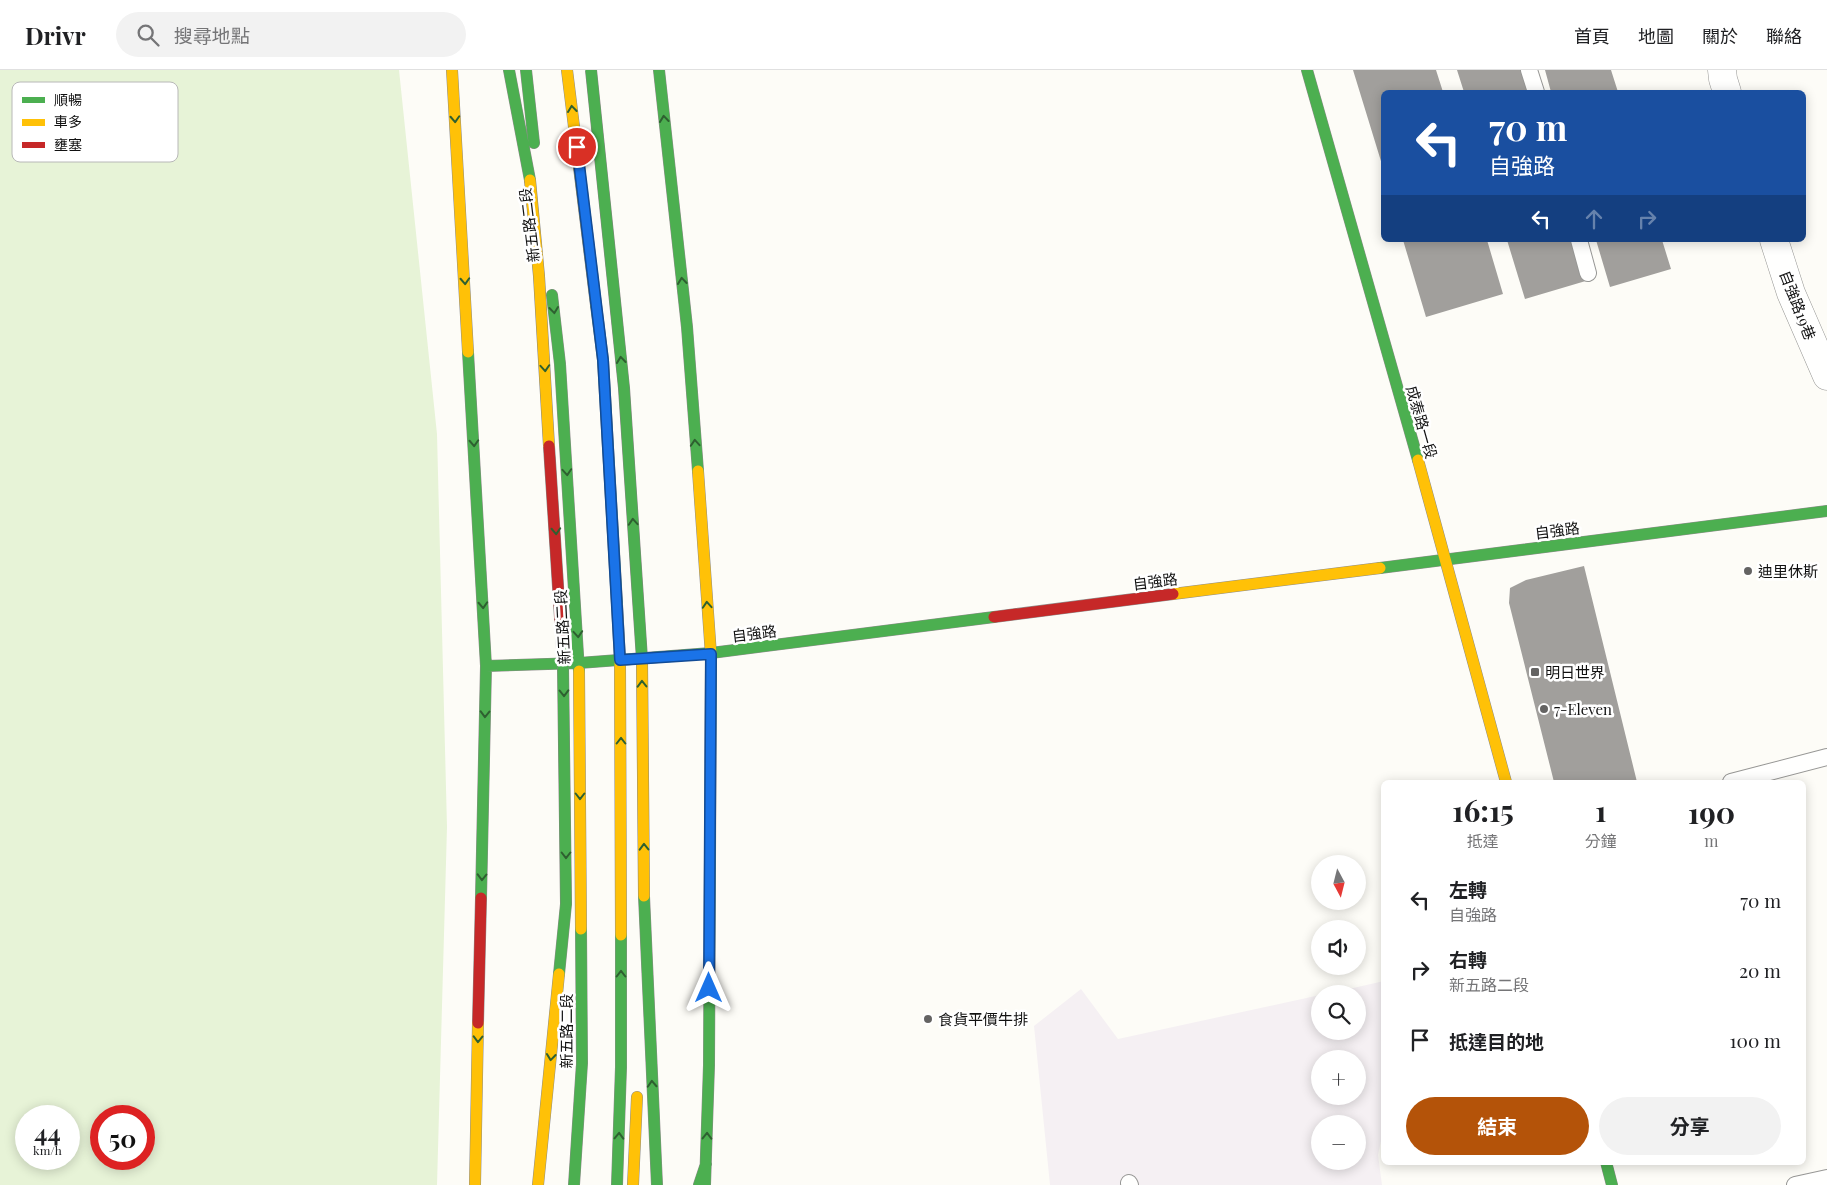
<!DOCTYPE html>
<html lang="zh-TW">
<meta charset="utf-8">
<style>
:root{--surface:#fff;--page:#f2f2f2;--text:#202124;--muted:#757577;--line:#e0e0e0;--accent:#b45309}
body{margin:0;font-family:"Playfair Display","Noto Sans TC",serif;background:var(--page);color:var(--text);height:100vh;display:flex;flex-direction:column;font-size:19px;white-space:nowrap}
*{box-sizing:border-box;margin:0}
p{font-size:16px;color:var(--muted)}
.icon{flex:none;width:28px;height:28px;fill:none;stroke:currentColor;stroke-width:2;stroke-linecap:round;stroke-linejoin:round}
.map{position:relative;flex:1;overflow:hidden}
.side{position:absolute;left:1381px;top:710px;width:425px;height:385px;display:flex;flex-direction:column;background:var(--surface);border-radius:8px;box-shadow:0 2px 12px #0003}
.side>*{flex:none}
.guide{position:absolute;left:1381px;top:20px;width:425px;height:152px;border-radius:8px;box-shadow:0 2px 12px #0003;background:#1a4fa0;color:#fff;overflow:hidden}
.needle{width:32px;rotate:173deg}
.controls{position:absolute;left:1311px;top:785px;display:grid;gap:10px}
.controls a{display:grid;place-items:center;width:55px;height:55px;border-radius:50%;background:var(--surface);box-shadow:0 2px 12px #0003;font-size:25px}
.speed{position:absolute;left:15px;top:1035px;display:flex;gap:10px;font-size:25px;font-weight:700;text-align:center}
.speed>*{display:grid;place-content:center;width:65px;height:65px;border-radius:50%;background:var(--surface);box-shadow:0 2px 12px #0003;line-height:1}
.speed small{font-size:12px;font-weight:400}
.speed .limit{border:8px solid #d22;background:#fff;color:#111}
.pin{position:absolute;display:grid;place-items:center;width:42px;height:42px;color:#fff;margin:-21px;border:2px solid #fff;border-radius:50%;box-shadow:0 1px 5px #0007}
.me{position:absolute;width:55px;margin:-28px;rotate:0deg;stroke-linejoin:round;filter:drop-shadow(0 0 4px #0008)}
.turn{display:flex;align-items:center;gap:18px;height:105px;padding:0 25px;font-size:22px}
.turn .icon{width:65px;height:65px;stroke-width:2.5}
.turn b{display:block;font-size:35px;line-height:42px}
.lanes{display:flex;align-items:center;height:48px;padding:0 25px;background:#0003;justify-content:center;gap:25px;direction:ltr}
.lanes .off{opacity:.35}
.eta{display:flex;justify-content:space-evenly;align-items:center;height:85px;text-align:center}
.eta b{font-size:30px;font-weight:700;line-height:35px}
.primary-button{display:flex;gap:10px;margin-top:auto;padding:10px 25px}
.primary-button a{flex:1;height:58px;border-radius:30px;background:var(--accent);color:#fff;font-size:20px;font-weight:700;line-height:58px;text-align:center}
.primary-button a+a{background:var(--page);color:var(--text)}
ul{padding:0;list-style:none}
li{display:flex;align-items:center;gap:15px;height:70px;padding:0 25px}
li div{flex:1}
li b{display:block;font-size:19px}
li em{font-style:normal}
header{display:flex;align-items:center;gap:30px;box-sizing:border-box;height:70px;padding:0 25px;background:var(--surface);border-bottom:1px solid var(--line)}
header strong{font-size:24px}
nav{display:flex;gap:28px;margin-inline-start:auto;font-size:18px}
.search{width:350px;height:45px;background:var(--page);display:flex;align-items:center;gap:12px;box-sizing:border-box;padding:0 18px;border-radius:28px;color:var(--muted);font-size:19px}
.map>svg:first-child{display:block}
</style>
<header>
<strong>Drivr</strong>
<div class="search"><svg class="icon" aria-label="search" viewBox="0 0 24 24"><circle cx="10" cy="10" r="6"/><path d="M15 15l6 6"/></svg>搜尋地點</div>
<nav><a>首頁</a><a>地圖</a><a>關於</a><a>聯絡</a></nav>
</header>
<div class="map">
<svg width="1827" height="1115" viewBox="0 0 1827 1115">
<rect width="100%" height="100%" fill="#fdfcf7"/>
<!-- industrial -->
<path fill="#f5f0f3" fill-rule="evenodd" d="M1384,911v146l-6,28 4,30h-332l-16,-159 47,-37 37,50 202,-44v36h38v-37h-31zM1320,989h38v37h-38zM1320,1054h38v37h-38z"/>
<!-- green -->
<path fill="#e7f3d7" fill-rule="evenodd" d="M0,0h399l38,364 10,393 -10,358h-437zM26,1046h43v43h-43zM144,1046v43h-43v-43z"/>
<!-- building -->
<path fill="#a19f9c" d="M1353,0h83l7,22h-59v79z
M1457,0h70l6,22h-69z
M1545,0h66l7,22h-67z
M1403,170h84l16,54 -77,23z
M1507,170h70l12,40 -64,19z
M1596,170h66l9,29 -61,18z
M1584,496l53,216h-83l-45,-179 1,-15 16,-8z"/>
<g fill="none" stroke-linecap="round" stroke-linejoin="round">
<defs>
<path id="lane" d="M1529,0l7,22
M1579,170l9,33
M1731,712l96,-25
M1129,1113l1,2
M1795,1115l32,-7"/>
<path id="street" d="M1722,0l1,9 4,13
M1774,170l17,53 36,83"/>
<path id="fast" d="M509,0l21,110
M526,0l8,73
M659,0l28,257 11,144
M1307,0l111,390
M552,225l8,69 19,307
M596,235l7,55 14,244
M468,282l18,314 -5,232
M1380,498l447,-57
M486,596l93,-3 132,-10 283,-36
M644,826l13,289
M559,904l7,-70
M1606,1092l6,23
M574,1115l8,-122 -1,-134
M617,1115l4,-118v-132
M699,1115l7,-21
M705,1115l4,-120 2,-410"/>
<path id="slow" d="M452,0l16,282
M567,0l29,235
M1418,390l88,322
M698,401l13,184
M1173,524l207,-26
M617,534l3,56 1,275
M579,601l2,258
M475,1115l3,-162
M538,1115l21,-211
M633,1115l4,-88"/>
<path id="jam" d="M994,547l179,-23
M478,953l3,-125"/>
</defs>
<!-- lane casing -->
<use href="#lane" stroke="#979795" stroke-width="18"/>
<!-- street casing -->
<use href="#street" stroke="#979795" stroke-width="29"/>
<!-- fast casing -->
<use href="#fast" stroke="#8e8d8b" stroke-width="12"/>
<!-- slow casing -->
<use href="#slow" stroke="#8e8d8b" stroke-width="12"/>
<!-- jam casing -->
<use href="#jam" stroke="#8e8d8b" stroke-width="12"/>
<!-- lane -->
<use href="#lane" stroke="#fffffe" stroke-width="16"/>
<!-- street -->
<use href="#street" stroke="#fffffe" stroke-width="28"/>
<!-- fast -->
<use href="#fast" stroke="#4caf50" stroke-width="11"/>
<!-- slow -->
<use href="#slow" stroke="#ffc107" stroke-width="11"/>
<!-- jam -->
<use href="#jam" stroke="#c62828" stroke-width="11"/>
<defs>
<path id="fast-bridge" d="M591,0l33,318 18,271
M561,563l2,32 3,239"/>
<path id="slow-bridge" d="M530,110l9,96 10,170
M642,589l2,237"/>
<path id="jam-bridge" d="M549,376l12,187"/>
</defs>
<!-- fast-bridge casing -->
<use href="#fast-bridge" stroke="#858482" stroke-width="12" stroke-linecap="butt"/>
<!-- slow-bridge casing -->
<use href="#slow-bridge" stroke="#858482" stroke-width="12" stroke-linecap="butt"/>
<!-- jam-bridge casing -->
<use href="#jam-bridge" stroke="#858482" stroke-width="12" stroke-linecap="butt"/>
<!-- fast-bridge -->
<use href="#fast-bridge" stroke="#4caf50" stroke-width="11"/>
<!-- slow-bridge -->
<use href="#slow-bridge" stroke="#ffc107" stroke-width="11"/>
<!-- jam-bridge -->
<use href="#jam-bridge" stroke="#c62828" stroke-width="11"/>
</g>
<!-- one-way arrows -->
<defs><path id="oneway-chevron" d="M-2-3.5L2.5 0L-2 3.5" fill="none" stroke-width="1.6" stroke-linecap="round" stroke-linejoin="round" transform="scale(1.25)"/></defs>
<g stroke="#2e6030">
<use href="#oneway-chevron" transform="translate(572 39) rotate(-97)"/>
<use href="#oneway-chevron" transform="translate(455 49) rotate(87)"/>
<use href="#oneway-chevron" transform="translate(664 49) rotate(-96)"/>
<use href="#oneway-chevron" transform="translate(465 211) rotate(87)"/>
<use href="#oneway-chevron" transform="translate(682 211) rotate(-96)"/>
<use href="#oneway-chevron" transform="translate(554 240) rotate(83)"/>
<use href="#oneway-chevron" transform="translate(621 290) rotate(-96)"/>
<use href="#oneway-chevron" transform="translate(545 298) rotate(86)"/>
<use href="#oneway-chevron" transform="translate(474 373) rotate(87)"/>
<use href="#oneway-chevron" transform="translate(695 373) rotate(-94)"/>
<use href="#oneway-chevron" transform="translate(567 402) rotate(86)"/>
<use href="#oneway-chevron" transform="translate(633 452) rotate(-94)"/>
<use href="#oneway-chevron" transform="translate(556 461) rotate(87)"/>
<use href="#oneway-chevron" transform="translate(483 535) rotate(87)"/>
<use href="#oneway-chevron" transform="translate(707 535) rotate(-94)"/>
<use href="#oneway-chevron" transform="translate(578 564) rotate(86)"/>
<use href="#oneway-chevron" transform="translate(642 614) rotate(-91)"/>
<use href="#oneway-chevron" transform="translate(564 623) rotate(89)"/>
<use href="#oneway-chevron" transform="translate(485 644) rotate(91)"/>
<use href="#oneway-chevron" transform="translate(621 671) rotate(-90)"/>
<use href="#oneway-chevron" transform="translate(580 726) rotate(90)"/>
<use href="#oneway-chevron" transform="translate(644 777) rotate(-91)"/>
<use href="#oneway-chevron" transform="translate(566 785) rotate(90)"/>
<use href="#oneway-chevron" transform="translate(482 807) rotate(91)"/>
<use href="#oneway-chevron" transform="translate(621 904) rotate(-90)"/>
<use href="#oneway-chevron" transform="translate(478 969) rotate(91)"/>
<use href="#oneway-chevron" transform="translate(551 987) rotate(96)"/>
<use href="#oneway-chevron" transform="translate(652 1014) rotate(-93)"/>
<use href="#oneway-chevron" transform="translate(619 1066) rotate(-88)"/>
<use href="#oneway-chevron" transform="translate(707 1066) rotate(-89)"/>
</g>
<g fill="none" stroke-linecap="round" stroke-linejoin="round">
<defs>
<path id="route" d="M577,77l26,213 17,300 91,-6 -2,334"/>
</defs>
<!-- route casing -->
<use href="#route" stroke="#114b97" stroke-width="12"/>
<!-- route -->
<use href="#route" stroke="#1a73e8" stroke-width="9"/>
</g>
<!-- markers -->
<g fill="#646362" stroke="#fff" stroke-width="2">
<circle cx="1748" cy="501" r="5"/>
<rect x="1530" y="597" width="10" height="10" rx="2.5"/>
<circle cx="1544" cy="639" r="5"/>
<circle cx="928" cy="949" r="5"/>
</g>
<g text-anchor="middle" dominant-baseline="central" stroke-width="5" stroke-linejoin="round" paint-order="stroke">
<!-- street labels -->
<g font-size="15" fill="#111" stroke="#fff">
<text transform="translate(529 155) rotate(-97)">新五路二段</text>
<text transform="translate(1798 235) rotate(69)">自強路19巷</text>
<text transform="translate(1422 352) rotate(74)">成泰路一段</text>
<text transform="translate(1557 460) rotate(-7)">自強路</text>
<text transform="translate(1155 511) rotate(-7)">自強路</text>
<text transform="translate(562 557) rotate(-93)">新五路二段</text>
<text transform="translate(754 563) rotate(-7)">自強路</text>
<text transform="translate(566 961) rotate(-90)">新五路二段</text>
</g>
<!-- poi labels -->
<g font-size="15" fill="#111" stroke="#fff" text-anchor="start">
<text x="1758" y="501">迪里休斯</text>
<text x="1545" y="602">明日世界</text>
<text x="1554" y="639">7-Eleven</text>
<text x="938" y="949">食貨平價牛排</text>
</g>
</g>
<!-- legend -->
<rect x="12" y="12" width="166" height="80" rx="8" fill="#fff" stroke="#b8b8b8" stroke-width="1"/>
<rect x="22" y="27" width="23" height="6" fill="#4caf50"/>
<rect x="22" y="49" width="23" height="7" fill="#ffc107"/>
<rect x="22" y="72" width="23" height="6" fill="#c62828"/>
<g font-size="14" fill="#111">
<text x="54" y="35">順暢</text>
<text x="54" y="57">車多</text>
<text x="54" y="80">壅塞</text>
</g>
</svg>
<div class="controls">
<a><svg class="needle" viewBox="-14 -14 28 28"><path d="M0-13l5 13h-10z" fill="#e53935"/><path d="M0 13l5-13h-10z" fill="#757577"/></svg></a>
<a><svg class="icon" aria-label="sound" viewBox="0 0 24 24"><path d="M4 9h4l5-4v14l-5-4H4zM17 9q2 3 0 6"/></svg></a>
<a><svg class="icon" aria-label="search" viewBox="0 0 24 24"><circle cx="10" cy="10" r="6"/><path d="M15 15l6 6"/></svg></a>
<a>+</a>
<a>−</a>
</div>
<div class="speed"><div>44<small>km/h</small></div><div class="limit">50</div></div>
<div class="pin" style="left:577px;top:77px;background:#d93025"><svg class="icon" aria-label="arrive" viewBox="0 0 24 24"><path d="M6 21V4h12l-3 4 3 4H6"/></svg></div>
<svg class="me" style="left:709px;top:918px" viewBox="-20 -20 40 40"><path d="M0-17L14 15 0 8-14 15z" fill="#1a73e8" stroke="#fff" stroke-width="4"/></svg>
<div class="guide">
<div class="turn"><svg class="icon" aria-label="left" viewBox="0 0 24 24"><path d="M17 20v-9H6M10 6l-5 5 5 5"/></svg><div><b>70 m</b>自強路</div></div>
<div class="lanes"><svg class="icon" aria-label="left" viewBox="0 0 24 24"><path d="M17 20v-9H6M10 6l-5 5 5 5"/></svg><svg class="icon off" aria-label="ahead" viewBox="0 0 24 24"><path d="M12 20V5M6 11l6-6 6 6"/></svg><svg class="icon off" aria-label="right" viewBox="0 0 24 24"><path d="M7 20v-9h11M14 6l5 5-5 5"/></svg></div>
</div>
<section class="side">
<div class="eta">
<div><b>16:15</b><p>抵達</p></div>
<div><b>1</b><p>分鐘</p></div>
<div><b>190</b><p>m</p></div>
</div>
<ul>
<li><svg class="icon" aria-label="left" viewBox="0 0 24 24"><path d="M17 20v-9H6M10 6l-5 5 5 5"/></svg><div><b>左轉</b><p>自強路</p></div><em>70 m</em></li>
<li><svg class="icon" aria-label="right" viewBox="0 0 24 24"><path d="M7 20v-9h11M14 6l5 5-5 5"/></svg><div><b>右轉</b><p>新五路二段</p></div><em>20 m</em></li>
<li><svg class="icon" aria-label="arrive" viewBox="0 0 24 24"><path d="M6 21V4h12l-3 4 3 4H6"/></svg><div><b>抵達目的地</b></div><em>100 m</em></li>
</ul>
<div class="primary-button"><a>結束</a><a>分享</a></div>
</section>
</div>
